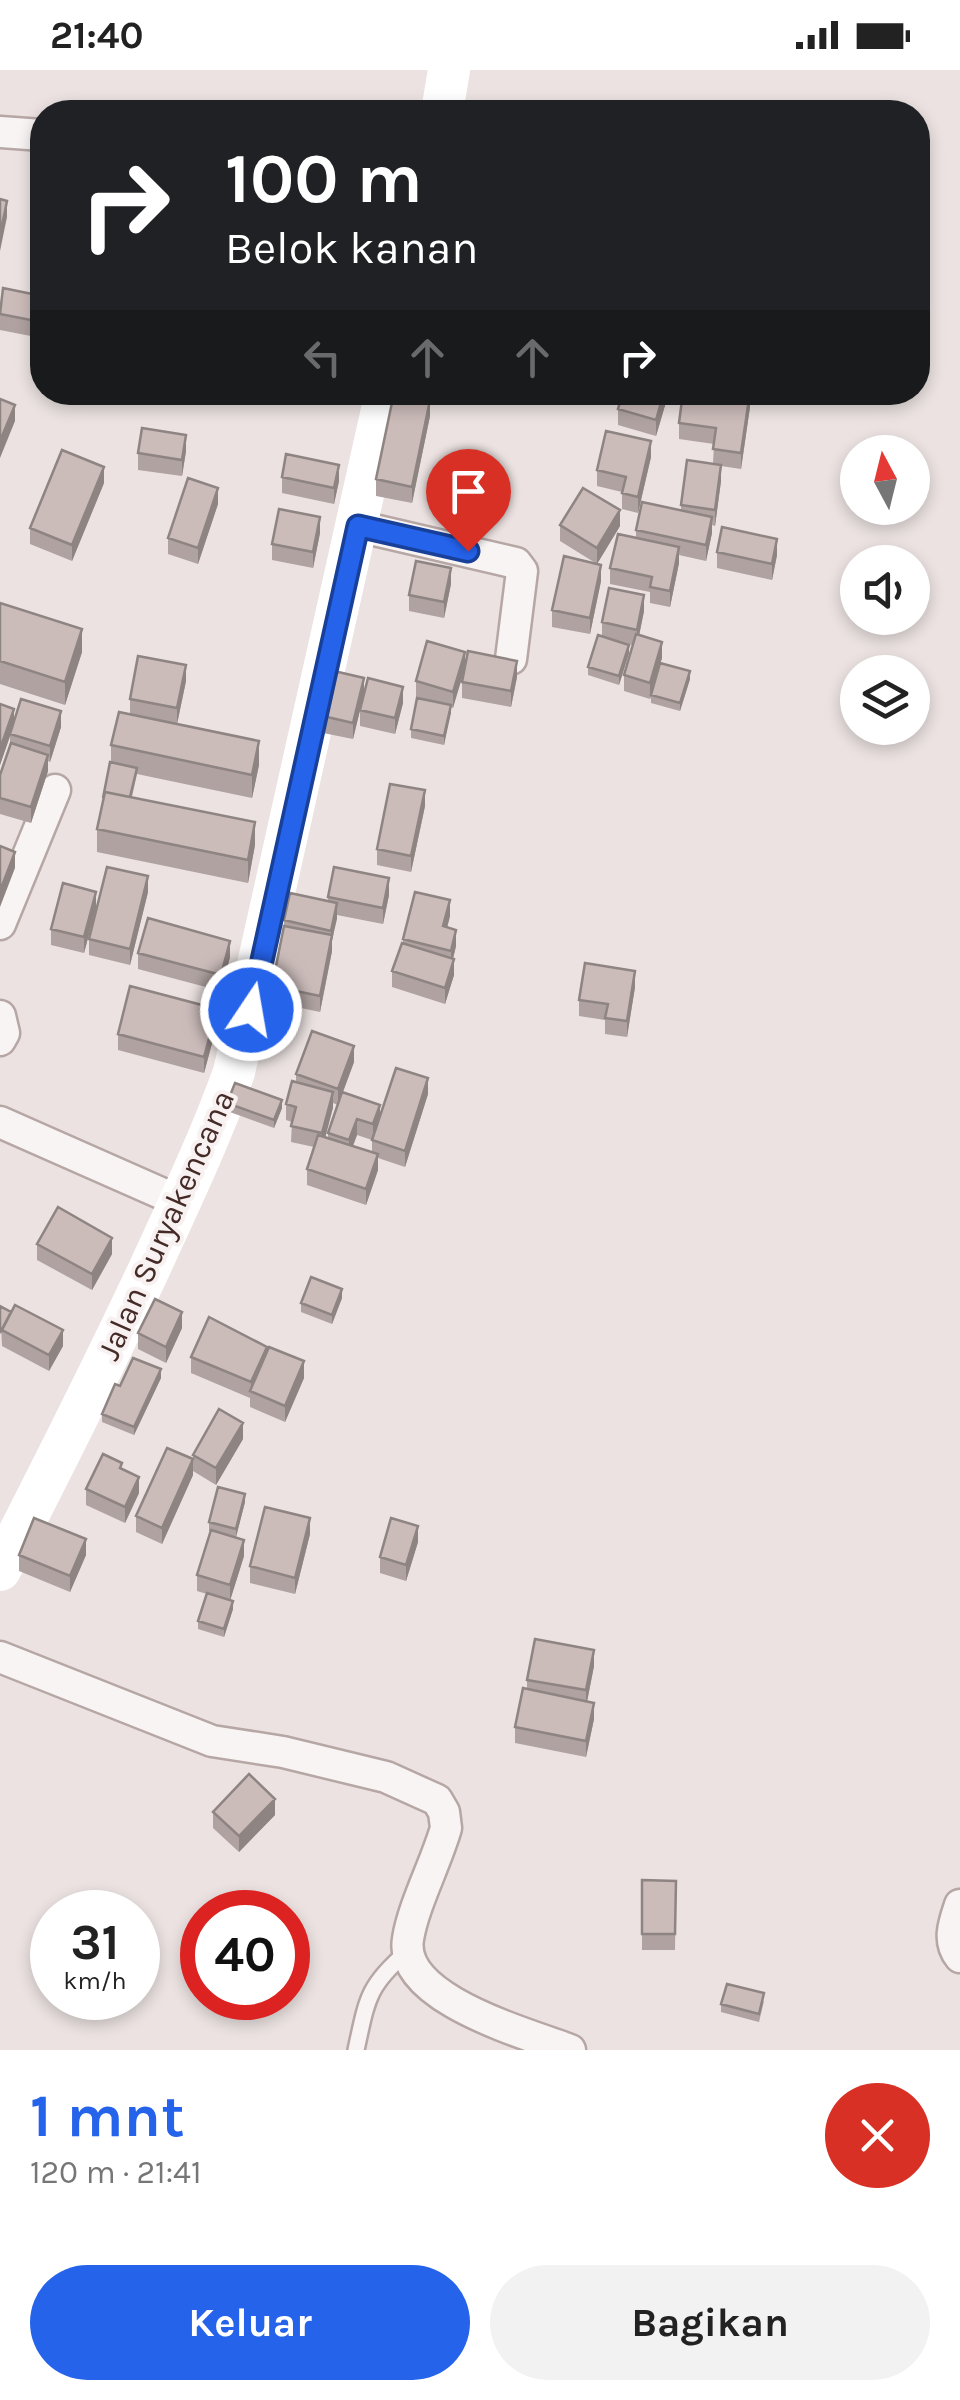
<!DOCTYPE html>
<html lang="id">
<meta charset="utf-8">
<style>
:root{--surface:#fff;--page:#f2f2f2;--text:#222;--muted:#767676;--accent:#2563eb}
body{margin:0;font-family:Karla,sans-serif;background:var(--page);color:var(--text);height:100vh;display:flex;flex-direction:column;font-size:38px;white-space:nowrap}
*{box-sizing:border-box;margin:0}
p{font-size:32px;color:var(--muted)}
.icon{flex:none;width:55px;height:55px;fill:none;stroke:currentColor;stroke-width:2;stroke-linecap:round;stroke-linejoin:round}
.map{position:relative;height:1980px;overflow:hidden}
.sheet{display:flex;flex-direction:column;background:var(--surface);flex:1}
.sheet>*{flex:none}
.banner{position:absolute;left:30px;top:30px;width:900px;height:305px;border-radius:40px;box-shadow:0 5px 15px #0003;background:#202124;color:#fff;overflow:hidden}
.needle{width:65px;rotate:353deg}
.buttons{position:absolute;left:840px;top:365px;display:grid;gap:20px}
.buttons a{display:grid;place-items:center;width:90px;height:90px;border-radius:50%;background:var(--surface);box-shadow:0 5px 15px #0003;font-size:50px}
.speed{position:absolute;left:30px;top:1820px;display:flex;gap:20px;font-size:50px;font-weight:700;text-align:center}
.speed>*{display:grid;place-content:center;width:130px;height:130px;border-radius:50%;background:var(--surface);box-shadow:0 5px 15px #0003;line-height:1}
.speed small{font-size:25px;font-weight:400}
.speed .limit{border:15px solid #d22;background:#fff;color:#111}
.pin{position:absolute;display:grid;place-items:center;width:85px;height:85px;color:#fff;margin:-102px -42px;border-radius:50% 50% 50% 0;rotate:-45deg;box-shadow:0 0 10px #0007}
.pin .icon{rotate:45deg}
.me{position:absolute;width:110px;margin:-55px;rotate:12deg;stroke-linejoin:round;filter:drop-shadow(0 0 8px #0008)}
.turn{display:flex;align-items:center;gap:35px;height:210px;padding:0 30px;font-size:45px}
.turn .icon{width:130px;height:130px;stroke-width:2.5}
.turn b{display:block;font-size:70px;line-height:85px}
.lanes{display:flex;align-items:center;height:95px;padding:0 30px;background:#0003;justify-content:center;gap:50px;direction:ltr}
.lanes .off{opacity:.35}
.round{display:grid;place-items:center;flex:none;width:105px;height:105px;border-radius:52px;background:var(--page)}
.overview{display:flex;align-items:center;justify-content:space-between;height:170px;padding:0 30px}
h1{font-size:60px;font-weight:700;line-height:75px;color:var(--accent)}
.action{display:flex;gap:20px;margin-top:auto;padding:20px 30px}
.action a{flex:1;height:115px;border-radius:60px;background:var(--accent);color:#fff;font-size:40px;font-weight:700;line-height:115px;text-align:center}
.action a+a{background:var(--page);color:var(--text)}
.status{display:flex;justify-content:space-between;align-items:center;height:70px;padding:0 50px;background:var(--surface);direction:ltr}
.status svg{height:28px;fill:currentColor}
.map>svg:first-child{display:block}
</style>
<div class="status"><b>21:40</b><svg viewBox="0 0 49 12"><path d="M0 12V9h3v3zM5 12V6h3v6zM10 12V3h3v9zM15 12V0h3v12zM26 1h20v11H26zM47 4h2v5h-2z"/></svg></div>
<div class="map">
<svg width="960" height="1980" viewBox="0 0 960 1980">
<rect width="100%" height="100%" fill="#ebe2e1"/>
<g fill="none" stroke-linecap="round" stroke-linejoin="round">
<defs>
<path id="lane" d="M356,1980c11,-50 11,-64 51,-98"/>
<path id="street" d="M0,62l42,3
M357,456l159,37 6,8 -11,88
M0,854l55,-134
M0,946l4,17 -4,7
M0,1052l181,80
M0,1587l212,84 71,11 103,25 51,23 7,12 2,16c-10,35 -33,78 -38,111 -10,60 118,94 162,111
M960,1835c-6,18 -13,36 0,52"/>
</defs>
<!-- lane casing -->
<use href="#lane" stroke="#b6a7a5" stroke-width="20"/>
<!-- street casing -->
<use href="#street" stroke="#b6a7a5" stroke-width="35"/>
<!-- lane -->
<use href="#lane" stroke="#f8f4f4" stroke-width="15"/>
<!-- street -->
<use href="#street" stroke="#f8f4f4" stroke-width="30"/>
<!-- secondary -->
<path stroke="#fff" stroke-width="42" d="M442,42l7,-42
M0,1500c50,-97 99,-195 146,-294 31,-68 63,-134 88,-204l152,-680"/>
</g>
<!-- wall -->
<path fill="#afa2a0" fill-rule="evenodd" d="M42,226l-1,42 -41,-8v-25z
M669,322l-13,44 -38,-11v-16z
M750,337l-9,62 -20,-3v15l-6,45 -3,-1v8l-6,28 -27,-6v8l-9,44 -20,-4v-11l-40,-8v-16l26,-30v-8l45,-20v-5l32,-41 1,-20 -35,-5v-16z
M430,346l-18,87 -36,-7v-17z
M186,381l-4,25 -44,-6v-17z
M651,387l-13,56 -16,-4v-17l-25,-6v-16z
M282,407l57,4 -5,23 -52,-11z
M104,413l-32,78 -42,-17v-16z
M218,434l-20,60 -30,-10v-16z
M560,455l60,1 -23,38 -37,-23z
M320,463l-7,35 -41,-8v-16z
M717,482l60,3 -5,25 -55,-12z
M601,511l-11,53 -38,-7v-17z
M451,514l-7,34 -35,-7v-16z
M0,533l82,49 -17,53 -65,-21z
M644,541l-5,24 23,23 -2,5 30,16 -10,32 -29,-8v-8l3,-11 -4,15 -26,-8v-16l9,-30 -14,-3 10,11 -10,32 -31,-10v-8l14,-31v-14z
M465,582l-12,56 -2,-1 -7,38 -33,-7v-9l9,-30 -4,-1v-17z
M517,607l-6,30 -49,-9v-16z
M186,611l-9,43 82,41 -7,33 -115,-24 -5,23 123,48 -7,38 -151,-31v-23l14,-67v-17l19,-31v-15z
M364,624l-11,45 -30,-6v-17z
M403,633l-8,31 -35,-8v-16z
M0,634l14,17 47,6 -11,35 -2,-1v10l-17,52 -31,-9v-39l10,-32v-8l-10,30z
M425,736l-14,66 -34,-7v-16z
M148,822l-18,73 -41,-10v-16z
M389,825l-6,29 -46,-9 -5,25v11l-12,61 -48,-10v-16l12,-57v-9l44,-19v-4z
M96,838l-12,45 -33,-8v-16z
M450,846l-3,12 9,18 -3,13 1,16 -9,29 -53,-17v-16l11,-28v-4z
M138,883l92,4 -9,34 -83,-22z
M635,917l-8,50 -22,-3v-14l-26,-4v-16z
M217,955l-13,48 -86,-23v-16z
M354,992l-11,30 37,25 48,-23 -23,73 -27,-9v12l-12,35 -59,-20v-16l7,-22 -23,-5 1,-20 -6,-2v-16l10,-22v-8zM333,1033l5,2 -10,28v5l-3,-1zM357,1065l15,5v12l-19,-6z
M227,1033l55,5 -8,20 -47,-17z
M37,1174l75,10 -20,36 -55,-30z
M342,1228l-10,26 -31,-12v-9z
M0,1236l63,40 -14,25 -47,-25z
M182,1258l-16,35 -28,-14v-16z
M267,1282l37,26 -19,44 -35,-15v-9l-59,-25v-16z
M161,1308l-27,57 -32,-13v-8l18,-28z
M243,1369l-27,46 -23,-14v4l-31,69 -26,-12v-16l57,-57v-4z
M122,1399l17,24 -14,30 -39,-18v-16z
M245,1432l-9,35 8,19 -14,44 3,9 -9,28 -26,-8v-8l9,-27 -10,-3v-16l13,-44h-1v-9z
M310,1464l-15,60 -45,-11v-17z
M418,1472l-12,39 -26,-8v-16z
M19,1485h67l-16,37 -51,-21z
M594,1596l-7,35 7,18 -8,38 -71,-14v-16l12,-38v-9z
M213,1742l62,3 -36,37 -26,-24z
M642,1810l34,1 -1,69h-33z
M764,1931l-5,21 -38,-10v-8z"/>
<!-- shaded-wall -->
<path fill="#8e8482" d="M7,131v16l-7,34v-16z
M664,322h5l-13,44v-16z
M750,322v15l-9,62v-16z
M430,330v16l-18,87v-16z
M15,335v16l-15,37v-17z
M186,365v16l-4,25v-16z
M651,371v16l-13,56v-16z
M339,395v16l-5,23v-16z
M721,395v16l-6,45v-16z
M104,397v16l-32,78v-16z
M218,418v16l-20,60v-16z
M620,440v16l-23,38v-16z
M320,447v16l-7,35v-16z
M712,447v16l-6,28v-16z
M777,469v16l-5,25v-16z
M679,477v16l-9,44v-16z
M601,495v16l-11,53v-16z
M451,498v16l-7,34v-16z
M644,525v16l-7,35v-16z
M82,559v23l-17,53v-23z
M662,572v16l-12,41v-16z
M629,575v8l-10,32v-9z
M465,582v16l-12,40v-16z
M517,591v16l-6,30v-16z
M186,595v16l-9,43v-16z
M690,601v8l-10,32v-8z
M364,608v16l-11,45v-16z
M403,617v16l-8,31v-16z
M451,635v8l-7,32v-9z
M14,639v16l-14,40v-16z
M61,641v16l-11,35v-16z
M259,671v24l-7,33v-23z
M48,685v16l-17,52v-16z
M425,720v16l-14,66v-16z
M255,752v23l-7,38v-23z
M15,782v16l-15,39v-16z
M148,806v16l-18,73v-16z
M389,808v17l-6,29v-16z
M96,822v16l-12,45v-16z
M450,830v16l-7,27v-17z
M337,833v16l-5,21v11l-12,61v-16l11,-53v-12z
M456,860v16l-5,21v-16z
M230,871v16l-9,34v-16z
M454,889v16l-9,29v-16z
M635,901v16l-8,50v-16z
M217,939v16l-13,48v-16z
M354,976v16l-16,43v-16z
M428,1008v16l-23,73v-16z
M333,1022v16l-11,42v-17z
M282,1030v8l-8,20v-8z
M380,1035v16l-7,19v-16z
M357,1049v16l-8,21v-16z
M378,1084v16l-12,35v-16z
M112,1168v16l-20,36v-16z
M342,1219v9l-10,26v-9z
M182,1242v16l-16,35v-16z
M63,1260v16l-14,25v-16z
M267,1277v16l-16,28v-9z
M304,1291v17l-19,44v-16z
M161,1299v9l-27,57v-8z
M243,1353v16l-27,46v-17z
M193,1389v16l-31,69v-16z
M139,1407v16l-14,30v-16z
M245,1424v8l-9,35v-8z
M310,1448v16l-15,60v-16z
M418,1456v16l-12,39v-16z
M86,1469v16l-16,37v-16z
M244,1470v16l-14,45v-16z
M233,1531v8l-9,28v-8z
M594,1580v16l-8,41v-17z
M594,1633v16l-8,38v-16z
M275,1729v16l-36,37v-16z"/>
<!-- building -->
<path fill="#cbbcba" stroke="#8e8482" stroke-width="2.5" d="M0,129l7,2 -7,34z
M3,218l39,8 -1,26 -41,-8z
M623,322h41l-8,28 -38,-11z
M683,322h67l-9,61 -28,-4 3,-21 -37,-5z
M394,323l36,7 -18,87 -36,-8z
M0,329l15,6 -15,36z
M142,358l44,7 -4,25 -44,-7z
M606,361l45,10 -13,56 -16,-4 4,-16 -29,-7z
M62,380l42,17 -32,78 -42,-17z
M286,384l53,11 -5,23 -52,-11z
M687,390l34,5 -6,45 -34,-5z
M188,408l30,10 -20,60 -30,-10z
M583,418l37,22 -23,38 -37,-23z
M642,432l70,15 -6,28 -70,-15z
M279,439l41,8 -7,35 -41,-8z
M722,457l55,12 -5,25 -55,-12z
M618,464l61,13 -9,44 -20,-4 2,-10 -42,-9z
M564,486l37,9 -11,53 -38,-8z
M416,491l35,7 -7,34 -35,-7z
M609,518l35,7 -7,35 -35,-8z
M0,533l82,26 -17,53 -65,-21z
M636,564l26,8 -12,41 -26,-8z
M598,565l31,10 -10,31 -31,-9z
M427,571l38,11 -12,40 -37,-11z
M468,581l49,10 -6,30 -49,-9z
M138,586l48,9 -9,43 -47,-9z
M660,593l30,8 -10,32 -29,-8z
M334,601l30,7 -11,45 -30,-7z
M368,608l35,9 -8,31 -35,-8z
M417,628l34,7 -7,31 -33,-7z
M21,629l40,12 -11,35 -40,-12z
M0,634l14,5 -14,40z
M119,642l140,29 -7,34 -141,-30z
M11,673l37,12 -17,52 -31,-9v-23z
M110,692l27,6 -7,29 -25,-5 -2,6z
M390,714l35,6 -14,66 -34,-7z
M105,722l150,30 -7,38 -151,-31z
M0,776l15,6 -15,39z
M107,797l41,9 -18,73 -41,-10z
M334,797l55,11 -6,30 -55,-11z
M63,813l33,9 -12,45 -33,-8z
M415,822l35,8 -7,26 13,4 -5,21 -48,-12z
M290,823l47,10 -6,28 -47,-11z
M148,848l82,23 -9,34 -83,-22z
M284,856l48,9 -12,61 -48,-10z
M402,873l52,16 -9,29 -53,-17z
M585,893l50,8 -8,50 -22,-3 3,-14 -29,-4z
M130,916l87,23 -13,48 -86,-23z
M312,961l42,15 -16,43 -42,-15z
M396,998l32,10 -23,73 -33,-11z
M292,1011l41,11 -11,41 -31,-7 5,-19 -10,-3z
M235,1013l47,17 -8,20 -47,-17z
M342,1022l38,13 -7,19 -16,-5 -8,21 -21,-7z
M318,1065l60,19 -12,35 -59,-20z
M58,1137l54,31 -20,36 -55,-30z
M311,1207l31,12 -10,26 -31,-12z
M155,1229l27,13 -16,35 -28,-14z
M15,1235l48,25 -14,25 -47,-25z
M0,1236l11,6 -11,21z
M209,1247l58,30 -16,35 -60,-25z
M269,1277l35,14 -19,45 -35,-15z
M133,1288l28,11 -27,58 -32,-13 13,-30 5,2z
M219,1339l24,14 -27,45 -23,-13z
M167,1378l26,11 -31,69 -26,-12z
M103,1384l19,9 -2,5 19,9 -14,30 -39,-18z
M218,1417l27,7 -9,35 -27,-7z
M265,1437l45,11 -15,60 -45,-12z
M34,1448l52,21 -16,37 -51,-21z
M391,1448l27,8 -12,39 -26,-8z
M211,1460l33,10 -14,45 -33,-10z
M207,1523l26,8 -9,28 -26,-8z
M535,1569l59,11 -8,40 -59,-10z
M523,1618l71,15 -8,38 -71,-14z
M249,1704l26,25 -36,37 -26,-24z
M642,1810l34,1 -1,53h-33z
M727,1914l37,9 -5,21 -38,-10z"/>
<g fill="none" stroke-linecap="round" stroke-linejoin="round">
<defs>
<path id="route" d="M251,940l107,-484 110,25"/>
</defs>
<!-- route casing -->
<use href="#route" stroke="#184099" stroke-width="25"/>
<!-- route -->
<use href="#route" stroke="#2563eb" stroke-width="18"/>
</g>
<g text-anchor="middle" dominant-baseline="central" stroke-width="8" stroke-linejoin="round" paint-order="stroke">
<!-- street labels -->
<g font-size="32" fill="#442b27" stroke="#f8f1f1">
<text transform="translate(166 1155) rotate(-66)">Jalan Suryakencana</text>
</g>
</g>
</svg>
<div class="buttons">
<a><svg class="needle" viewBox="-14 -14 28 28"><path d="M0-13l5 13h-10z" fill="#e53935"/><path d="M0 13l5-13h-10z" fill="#767676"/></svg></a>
<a><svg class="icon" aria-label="sound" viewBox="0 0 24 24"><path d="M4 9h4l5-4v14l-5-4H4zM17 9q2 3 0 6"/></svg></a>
<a><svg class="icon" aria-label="layers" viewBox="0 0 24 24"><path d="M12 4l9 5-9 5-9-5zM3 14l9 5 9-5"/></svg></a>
</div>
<div class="speed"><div>31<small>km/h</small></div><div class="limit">40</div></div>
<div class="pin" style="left:468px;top:481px;background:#d93025"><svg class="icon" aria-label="arrive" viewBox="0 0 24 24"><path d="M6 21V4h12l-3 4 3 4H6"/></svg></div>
<svg class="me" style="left:251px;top:940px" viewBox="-20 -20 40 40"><circle r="17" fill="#2563eb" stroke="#fff" stroke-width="3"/><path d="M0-11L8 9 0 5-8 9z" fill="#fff"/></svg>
<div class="banner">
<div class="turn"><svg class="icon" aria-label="right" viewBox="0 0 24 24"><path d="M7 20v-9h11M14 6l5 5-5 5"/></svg><div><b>100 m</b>Belok kanan</div></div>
<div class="lanes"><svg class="icon off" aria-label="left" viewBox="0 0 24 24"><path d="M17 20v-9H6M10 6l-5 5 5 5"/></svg><svg class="icon off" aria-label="ahead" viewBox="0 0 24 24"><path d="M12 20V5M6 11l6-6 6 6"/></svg><svg class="icon off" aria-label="ahead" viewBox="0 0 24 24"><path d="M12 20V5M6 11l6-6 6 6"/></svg><svg class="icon" aria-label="right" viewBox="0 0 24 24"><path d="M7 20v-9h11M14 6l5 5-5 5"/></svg></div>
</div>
</div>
<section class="sheet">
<div class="overview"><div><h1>1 mnt</h1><p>120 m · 21:41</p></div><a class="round" style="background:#d93025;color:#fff"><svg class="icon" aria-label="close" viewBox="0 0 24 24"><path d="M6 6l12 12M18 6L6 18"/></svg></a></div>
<div class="action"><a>Keluar</a><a>Bagikan</a></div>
</section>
